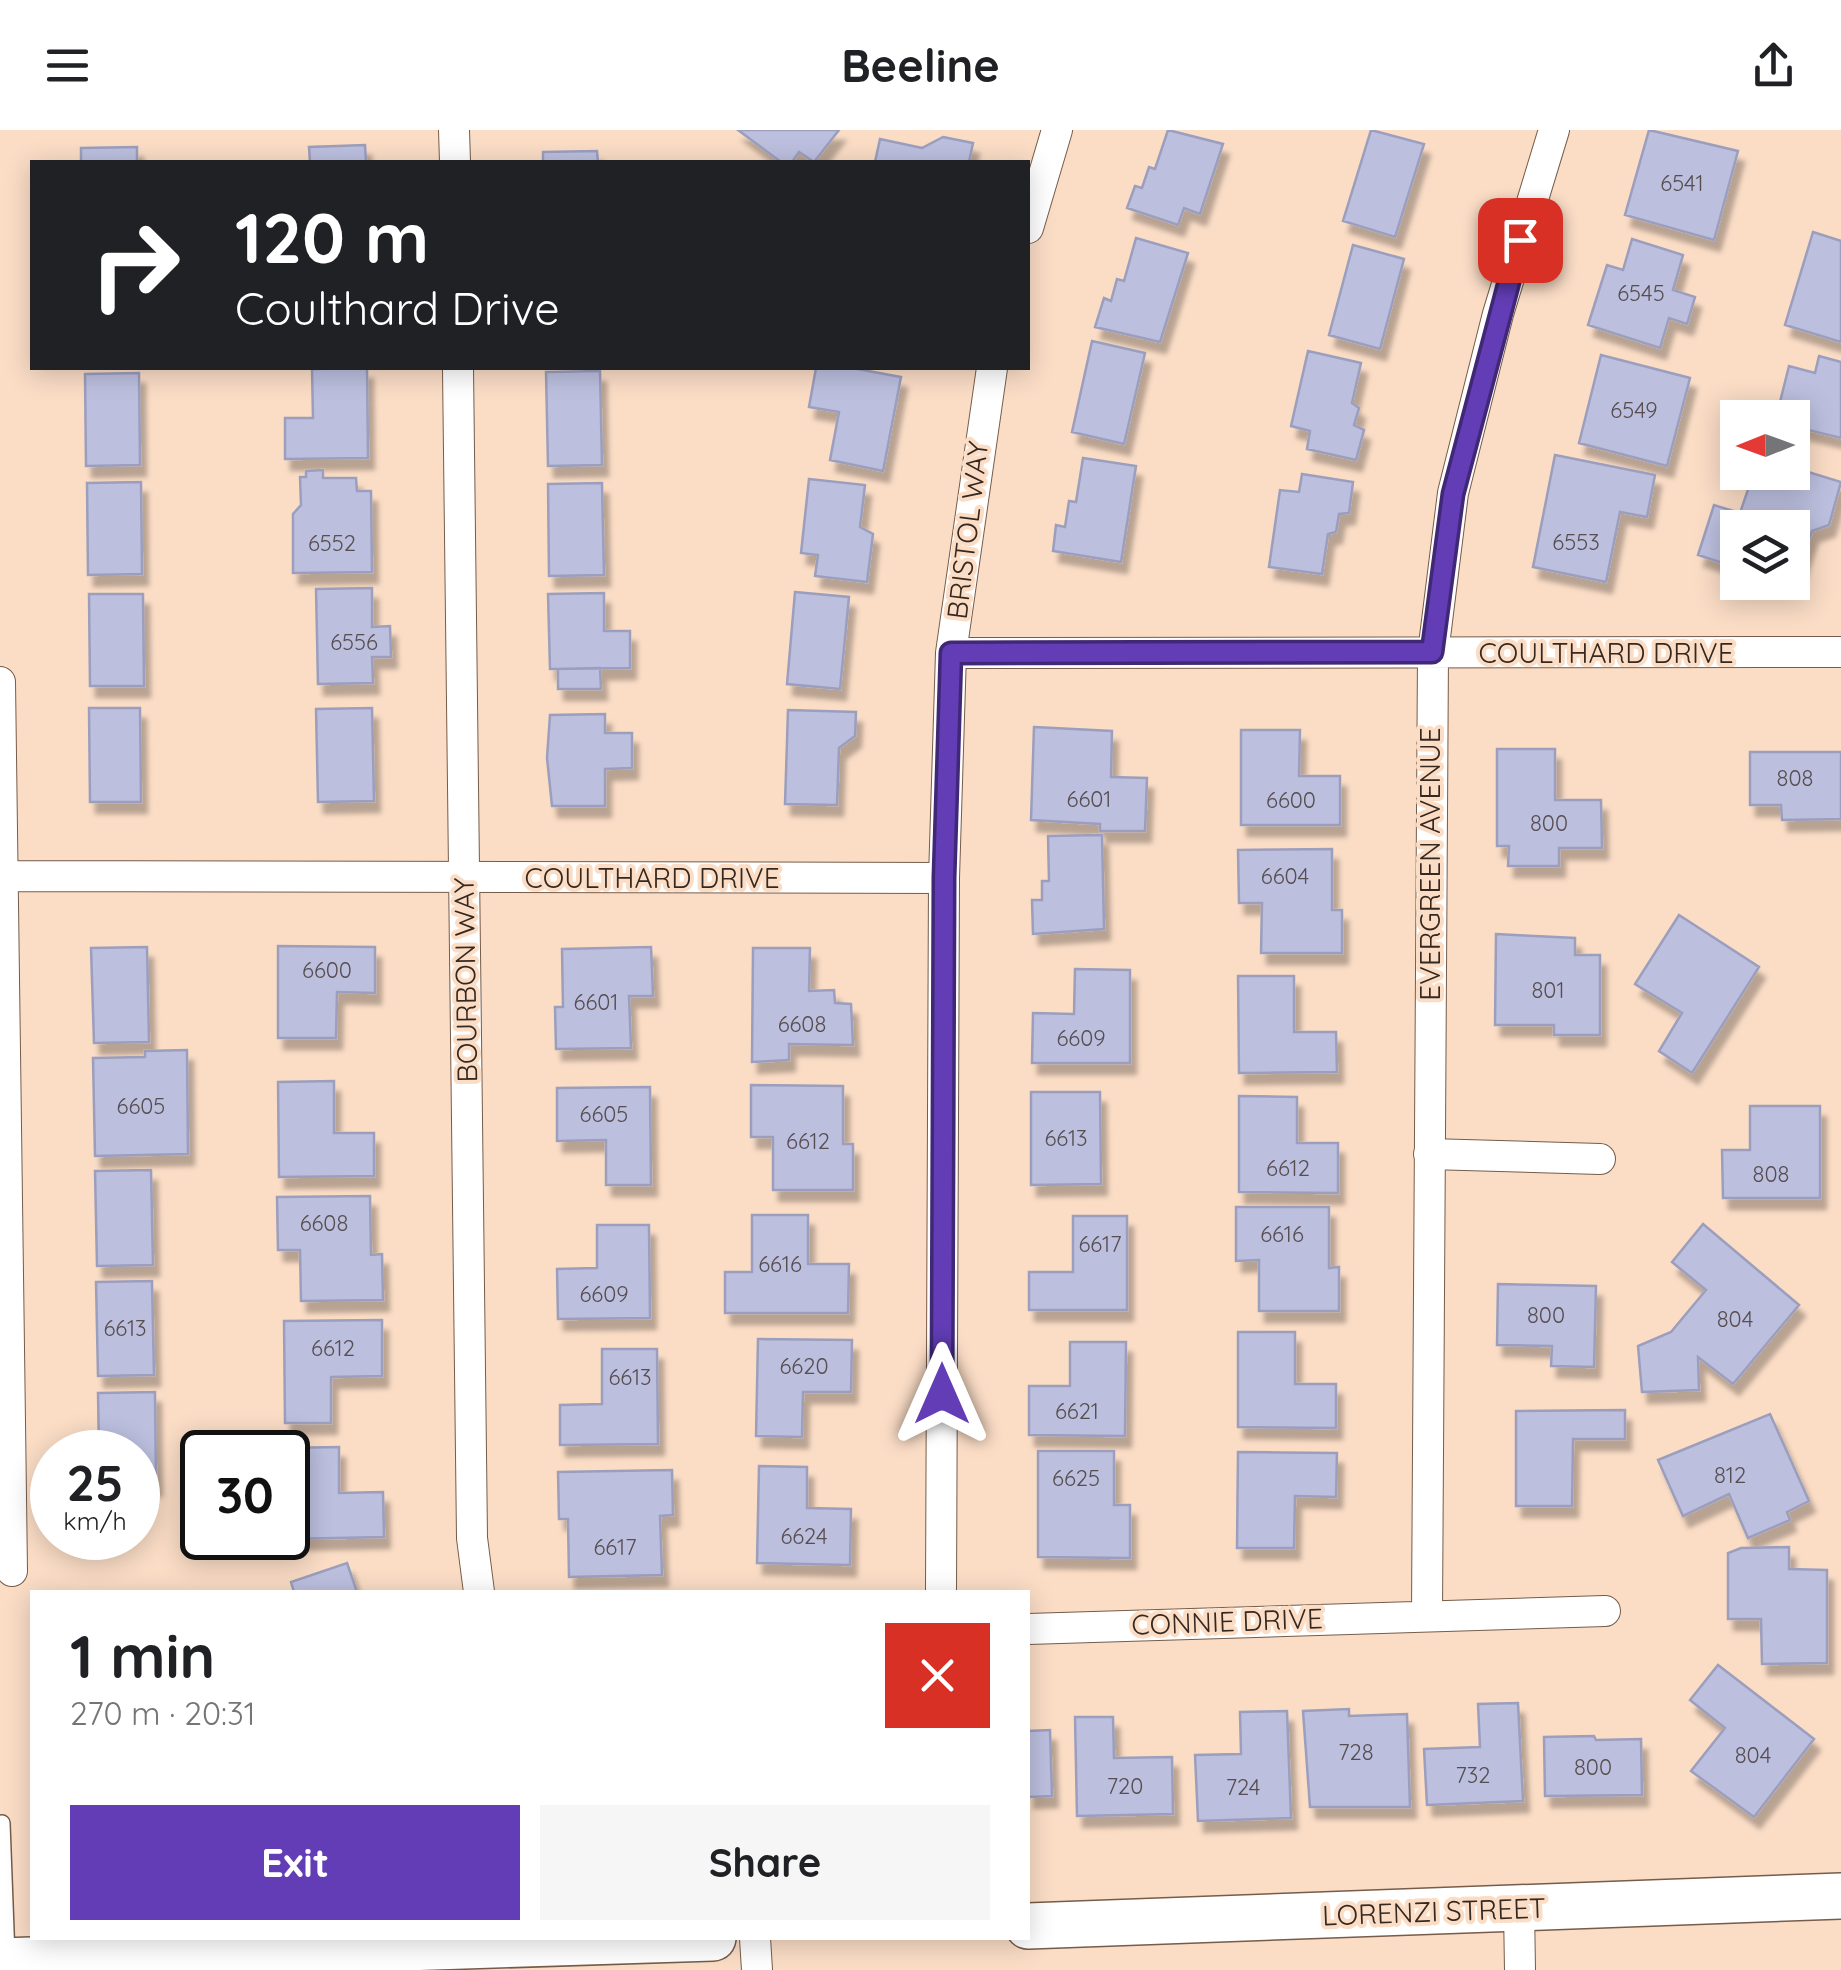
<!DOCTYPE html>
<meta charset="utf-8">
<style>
:root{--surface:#fff;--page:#f6f6f6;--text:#202124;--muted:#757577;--accent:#623db5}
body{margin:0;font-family:Quicksand,sans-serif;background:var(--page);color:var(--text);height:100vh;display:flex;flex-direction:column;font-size:38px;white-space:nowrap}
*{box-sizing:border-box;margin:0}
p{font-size:32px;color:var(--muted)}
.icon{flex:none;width:55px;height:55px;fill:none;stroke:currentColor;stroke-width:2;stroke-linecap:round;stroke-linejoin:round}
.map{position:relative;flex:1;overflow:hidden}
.side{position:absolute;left:30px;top:1460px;width:1000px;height:350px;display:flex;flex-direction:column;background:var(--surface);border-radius:0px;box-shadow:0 5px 25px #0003}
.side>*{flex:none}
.hud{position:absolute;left:30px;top:30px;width:1000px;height:210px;border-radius:0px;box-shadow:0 5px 25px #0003;background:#202124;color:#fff;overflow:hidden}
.needle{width:65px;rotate:269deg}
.controls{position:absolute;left:1720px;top:270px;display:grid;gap:20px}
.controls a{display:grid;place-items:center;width:90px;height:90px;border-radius:0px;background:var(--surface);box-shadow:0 5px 25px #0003;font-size:50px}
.speed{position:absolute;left:30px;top:1300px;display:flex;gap:20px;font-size:50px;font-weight:700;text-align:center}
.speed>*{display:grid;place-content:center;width:130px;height:130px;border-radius:50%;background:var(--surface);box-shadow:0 5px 25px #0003;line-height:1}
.speed small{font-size:25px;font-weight:400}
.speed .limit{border:5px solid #111;border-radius:15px;background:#fff;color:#111}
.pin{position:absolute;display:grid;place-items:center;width:85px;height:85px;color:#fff;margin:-42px;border-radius:20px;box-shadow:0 5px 15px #0006}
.me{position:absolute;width:110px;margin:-55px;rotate:0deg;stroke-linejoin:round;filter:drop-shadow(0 0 8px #0008)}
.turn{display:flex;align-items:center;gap:35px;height:210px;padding:0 40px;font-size:45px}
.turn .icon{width:130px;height:130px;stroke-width:2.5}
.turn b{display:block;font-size:70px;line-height:85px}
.round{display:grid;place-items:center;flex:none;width:105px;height:105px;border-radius:0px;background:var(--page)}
.headline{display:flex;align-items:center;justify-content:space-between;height:170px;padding:0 40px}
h1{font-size:60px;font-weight:800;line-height:75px}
.button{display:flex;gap:20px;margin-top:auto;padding:20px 40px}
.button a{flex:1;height:115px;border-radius:0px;background:var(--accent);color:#fff;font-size:40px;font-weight:800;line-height:115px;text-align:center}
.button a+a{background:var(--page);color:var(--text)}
header{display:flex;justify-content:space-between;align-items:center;height:130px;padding:0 40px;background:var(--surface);font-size:45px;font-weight:800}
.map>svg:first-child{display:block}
</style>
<header><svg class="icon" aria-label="menu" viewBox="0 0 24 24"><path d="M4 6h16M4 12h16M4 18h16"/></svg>Beeline<svg class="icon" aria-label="share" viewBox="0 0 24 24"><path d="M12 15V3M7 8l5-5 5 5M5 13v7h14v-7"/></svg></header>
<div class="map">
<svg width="1841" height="1840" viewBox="0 0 1841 1840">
<defs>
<filter id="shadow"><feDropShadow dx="6" dy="11" stdDeviation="2.5" flood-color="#0004"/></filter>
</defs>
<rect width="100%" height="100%" fill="#fbddc6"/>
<!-- building -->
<path fill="#bcbfde" stroke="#9b9ebd" stroke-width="2.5" filter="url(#shadow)" d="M738,0h101l-25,32 -15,-10 -7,10h-11z
M1168,0l55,14 -23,70 -16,-6 -6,17 -51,-17 8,-22 7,2 7,-21 6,2z
M1371,0l53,14 -29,93 -52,-16z
M1649,0l89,21 -24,89 -89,-25z
M943,7l30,6 -4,19h-94l5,-23 42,9z
M365,15l1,17h-56l-1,-15z
M137,17v15h-56v-14z
M597,21l1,11h-55v-10z
M1813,102l28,9v101l-56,-17z
M1136,108l52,15 -28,89 -65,-15 9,-29 7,3 6,-22 7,2z
M1632,109l51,16 -10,35 22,7 -8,27 -18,-6 -9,30 -72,-23 19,-60 16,5z
M1353,115l51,14 -24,90 -51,-14z
M1092,211l53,12 -21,91 -52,-12z
M1308,221l53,12 -9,40 7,5 -5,17 10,5 -8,30 -49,-11 3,-18 -19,-5z
M1601,225l89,23 -23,88 -88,-23z
M1819,226l22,6v76l-49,-12v-8h-16l13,-52 26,7z
M367,238l1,90 -83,1v-41h28l-1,-49z
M816,238h36l49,9 -18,94 -53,-11 9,-48 -30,-5z
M600,241l2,94 -54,1 -2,-94z
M139,243l1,92 -54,1 -1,-92z
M1555,325l100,20 -8,42 -27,-5 -14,70 -73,-15z
M1083,328l53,8 -15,96 -68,-11 3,-26 9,2 4,-26 7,1z
M1792,337l49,15 -12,43 -17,6 -13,38 -7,-2v-39h-54v40l-40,-13 16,-50 26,8 14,-41h38z
M323,340v8h33l1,13h14l1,81 -79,1v-59l8,-9 -1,-28h6v-6z
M1302,344l51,8 -4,31 -10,1 -3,18 -8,2 -6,40 -53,-7 11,-77 19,2z
M809,349l56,6 -5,42 13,7 -6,48 -52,-6 3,-21 -17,-2z
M141,352l1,92 -54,1 -1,-92z
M602,353l2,92 -55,1 -1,-92z
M372,458v39l18,-1 1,31h-19l1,26 -55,1 -2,-95z
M795,462l54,5 -9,92 -53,-5z
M604,463v38h26v37l-80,1 -2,-75z
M89,464h54l1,92h-54z
M600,538l1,21h-43v-20z
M89,578h51l1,94h-51z
M372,578l2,93 -56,1 -2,-93z
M788,580l68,2 -1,24 -16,12 -2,57 -52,-1z
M605,584v19h27v35l-27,1v37h-53l-5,-48 3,-43z
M1034,597l78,4 -1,46 36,1 -2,53h-45v-7l-69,-4z
M1241,600h59l-1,46h41v49h-99z
M1497,619h58v51h46l1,48h-43v18h-51l1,-20h-12z
M1750,622h91v67l-59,1 -1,-15h-31z
M1102,705l2,94 -71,5 -1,-34h10v-19h7l-1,-45z
M1332,719v61h10v43h-81l1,-50h-23l-1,-53z
M1679,785l80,52 -67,106 -33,-22 23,-38 -47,-29z
M1496,804l79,4v17h25v80h-46v-10h-59z
M278,816l97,1v46l-38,-1 -1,46h-58z
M147,817l2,95 -55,1 -3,-95z
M651,817l2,49h-24l2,52 -75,1 -1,-42h8l-1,-58z
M753,818h57l-1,43 25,-1 1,13 16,1 2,41 -64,-1v16l-37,2z
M1075,839l55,1v93h-98l1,-50 41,1z
M1238,846h56v56h42l1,40 -98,1z
M187,920l1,104 -93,2 -2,-98 52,-1v-6z
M334,951v52h40v43l-95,1 -1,-95z
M751,955l92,1v58h10v46h-80v-53h-22z
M650,957l1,98h-45v-45l-49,1v-53z
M1031,962h69l1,92 -70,1z
M1239,966l58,1v46h41v50l-99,-1z
M1750,976h70v92h-97l-1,-48h28z
M151,1040l2,95 -56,1 -2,-95z
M370,1066l1,59 11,-1 1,46 -82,1 -1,-51h-22l-1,-53z
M1236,1077h93v61l10,-1v44h-80v-51l-23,1z
M752,1085h56v49h41l-1,49h-123v-41h27z
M1073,1086h54v94h-98v-38h44z
M1703,1094l96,81 -66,79 -35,-27 1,33 -57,2 -4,-46 33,-14 35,-42 -34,-28z
M597,1095h52l1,93 -92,1 -1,-50 40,-1z
M152,1151l2,94 -56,1 -2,-94z
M1498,1154l98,2 -2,81 -43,-1 1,-20 -55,-1z
M382,1190v56l-51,1v46h-46l-1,-102z
M1238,1202h57v52h41v44l-98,-1z
M758,1209l94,1 -1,52h-48l-1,45 -46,-1z
M1070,1212h56l-1,94 -96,-1v-49h41z
M602,1219h55l1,95 -98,1v-40l42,-1z
M155,1262l1,93h-18v-33h-39l-1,-59z
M1625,1280v29h-52l-1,67h-56v-95z
M1770,1284l39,87 -22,11 3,8 -42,18 -19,-44 -46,22 -25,-56z
M339,1317v46l44,-1 1,45 -97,2 -2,-91z
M1038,1321h76v54h16v53l-92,-1z
M1238,1322l99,1 -1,44 -41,-1 -1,52h-57z
M759,1336l48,1v41l44,1 -1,56 -93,-2z
M672,1340l1,45 -13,1 2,59 -93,2 -1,-58h-9l-1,-47z
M1789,1417v22l38,1v93l-65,1 -1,-45h-33v-66l13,-5z
M347,1433l10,29h-63l-3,-10z
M1718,1535l96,74 -60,78 -63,-46 34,-43 -35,-28z
M1518,1573l5,98 -96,4 -3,-56 56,-2 -2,-43z
M1349,1579v7l58,-2 3,93h-100l-7,-96z
M1287,1581l4,107 -93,3 -3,-66 46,-1 -1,-42z
M1075,1587h38l1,41 58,-1 1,57 -96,2z
M1050,1600l2,66 -24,1v-66z
M1594,1606l2,4 45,-1 1,56 -97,1 -1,-59z"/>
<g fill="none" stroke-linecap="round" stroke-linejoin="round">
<defs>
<path id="lane" d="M2,1693l5,134"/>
<path id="street" d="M454,0l1,32
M1028,98l29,-98
M458,238l14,1170 7,54
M951,523l890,-1
M0,552l12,889
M0,746l944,2
M1429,1024l171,5
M941,1462l3,-714 7,-225 41,-285
M1427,1483l6,-960 20,-160 45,-179 56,-184
M1028,1499l577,-18
M1519,1778l1,62
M755,1808l2,32"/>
<path id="secondary" d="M1028,1796l813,-30
M0,1831l713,-23"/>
</defs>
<!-- lane casing -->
<use href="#lane" stroke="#765c49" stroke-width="18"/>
<!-- street casing -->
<use href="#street" stroke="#765c49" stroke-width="32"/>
<!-- secondary casing -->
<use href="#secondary" stroke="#765c49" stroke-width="48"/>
<!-- lane -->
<use href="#lane" stroke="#fff" stroke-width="15"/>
<!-- street -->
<use href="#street" stroke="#fff" stroke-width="30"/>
<!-- secondary -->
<use href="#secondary" stroke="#fff" stroke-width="45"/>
</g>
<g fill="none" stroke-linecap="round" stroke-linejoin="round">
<defs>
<path id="route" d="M942,1264l2,-516 7,-225 481,-1 21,-158 67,-254"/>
</defs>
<!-- route casing -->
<use href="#route" stroke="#402876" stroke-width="25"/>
<!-- route -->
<use href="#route" stroke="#623db5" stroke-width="18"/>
</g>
<g text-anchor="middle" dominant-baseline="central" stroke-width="8" stroke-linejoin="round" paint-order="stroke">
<!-- number labels -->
<g font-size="22" fill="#564e50">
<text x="1682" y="53">6541</text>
<text x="1641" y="163">6545</text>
<text x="1634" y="280">6549</text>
<text x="1576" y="412">6553</text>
<text x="332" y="413">6552</text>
<text x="354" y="512">6556</text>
<text x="1795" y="648">808</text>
<text x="1089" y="669">6601</text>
<text x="1291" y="670">6600</text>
<text x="1549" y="693">800</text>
<text x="1285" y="746">6604</text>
<text x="327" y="840">6600</text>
<text x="1548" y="860">801</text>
<text x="596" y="872">6601</text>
<text x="802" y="894">6608</text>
<text x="1081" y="908">6609</text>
<text x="141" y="976">6605</text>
<text x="604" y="984">6605</text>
<text x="1066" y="1008">6613</text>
<text x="808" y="1011">6612</text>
<text x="1288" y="1038">6612</text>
<text x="1771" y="1044">808</text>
<text x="324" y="1093">6608</text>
<text x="1282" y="1104">6616</text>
<text x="1100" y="1114">6617</text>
<text x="780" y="1134">6616</text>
<text x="604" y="1164">6609</text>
<text x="1546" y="1185">800</text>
<text x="1735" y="1189">804</text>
<text x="125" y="1198">6613</text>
<text x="333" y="1218">6612</text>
<text x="804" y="1236">6620</text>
<text x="630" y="1247">6613</text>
<text x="1077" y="1281">6621</text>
<text x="1730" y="1345">812</text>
<text x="1076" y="1348">6625</text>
<text x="804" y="1406">6624</text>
<text x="615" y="1417">6617</text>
<text x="1356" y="1622">728</text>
<text x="1753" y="1625">804</text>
<text x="1593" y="1637">800</text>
<text x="1473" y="1645">732</text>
<text x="1125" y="1656">720</text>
<text x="1243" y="1657">724</text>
</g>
<!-- street labels -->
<g font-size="28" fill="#342820" stroke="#fbddc6">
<text transform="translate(967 400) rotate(-83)">BRISTOL WAY</text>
<text x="1606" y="522">COULTHARD DRIVE</text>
<text transform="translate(1429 734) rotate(-90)">EVERGREEN AVENUE</text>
<text x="652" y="747">COULTHARD DRIVE</text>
<text transform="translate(465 850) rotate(-91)">BOURBON WAY</text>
<text transform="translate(1227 1491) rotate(-2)">CONNIE DRIVE</text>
<text transform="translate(1434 1781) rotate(-2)">LORENZI STREET</text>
</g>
</g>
</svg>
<div class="controls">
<a><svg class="needle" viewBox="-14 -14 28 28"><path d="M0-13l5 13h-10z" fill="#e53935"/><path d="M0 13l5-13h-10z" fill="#757577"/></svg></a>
<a><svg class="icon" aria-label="layers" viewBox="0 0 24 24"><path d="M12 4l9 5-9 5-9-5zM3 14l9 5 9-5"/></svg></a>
</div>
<div class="speed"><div>25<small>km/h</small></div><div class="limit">30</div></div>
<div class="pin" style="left:1520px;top:110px;background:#d93025"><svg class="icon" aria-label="arrive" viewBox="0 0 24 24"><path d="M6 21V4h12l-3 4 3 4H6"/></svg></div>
<svg class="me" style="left:942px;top:1264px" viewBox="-20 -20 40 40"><path d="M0-17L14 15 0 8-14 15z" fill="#623db5" stroke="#fff" stroke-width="4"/></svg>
<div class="hud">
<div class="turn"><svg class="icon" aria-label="right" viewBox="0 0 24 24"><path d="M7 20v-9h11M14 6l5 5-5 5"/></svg><div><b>120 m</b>Coulthard Drive</div></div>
</div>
<section class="side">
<div class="headline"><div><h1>1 min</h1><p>270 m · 20:31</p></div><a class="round" style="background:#d93025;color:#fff"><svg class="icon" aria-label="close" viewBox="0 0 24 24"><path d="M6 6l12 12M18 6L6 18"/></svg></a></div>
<div class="button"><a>Exit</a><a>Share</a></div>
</section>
</div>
